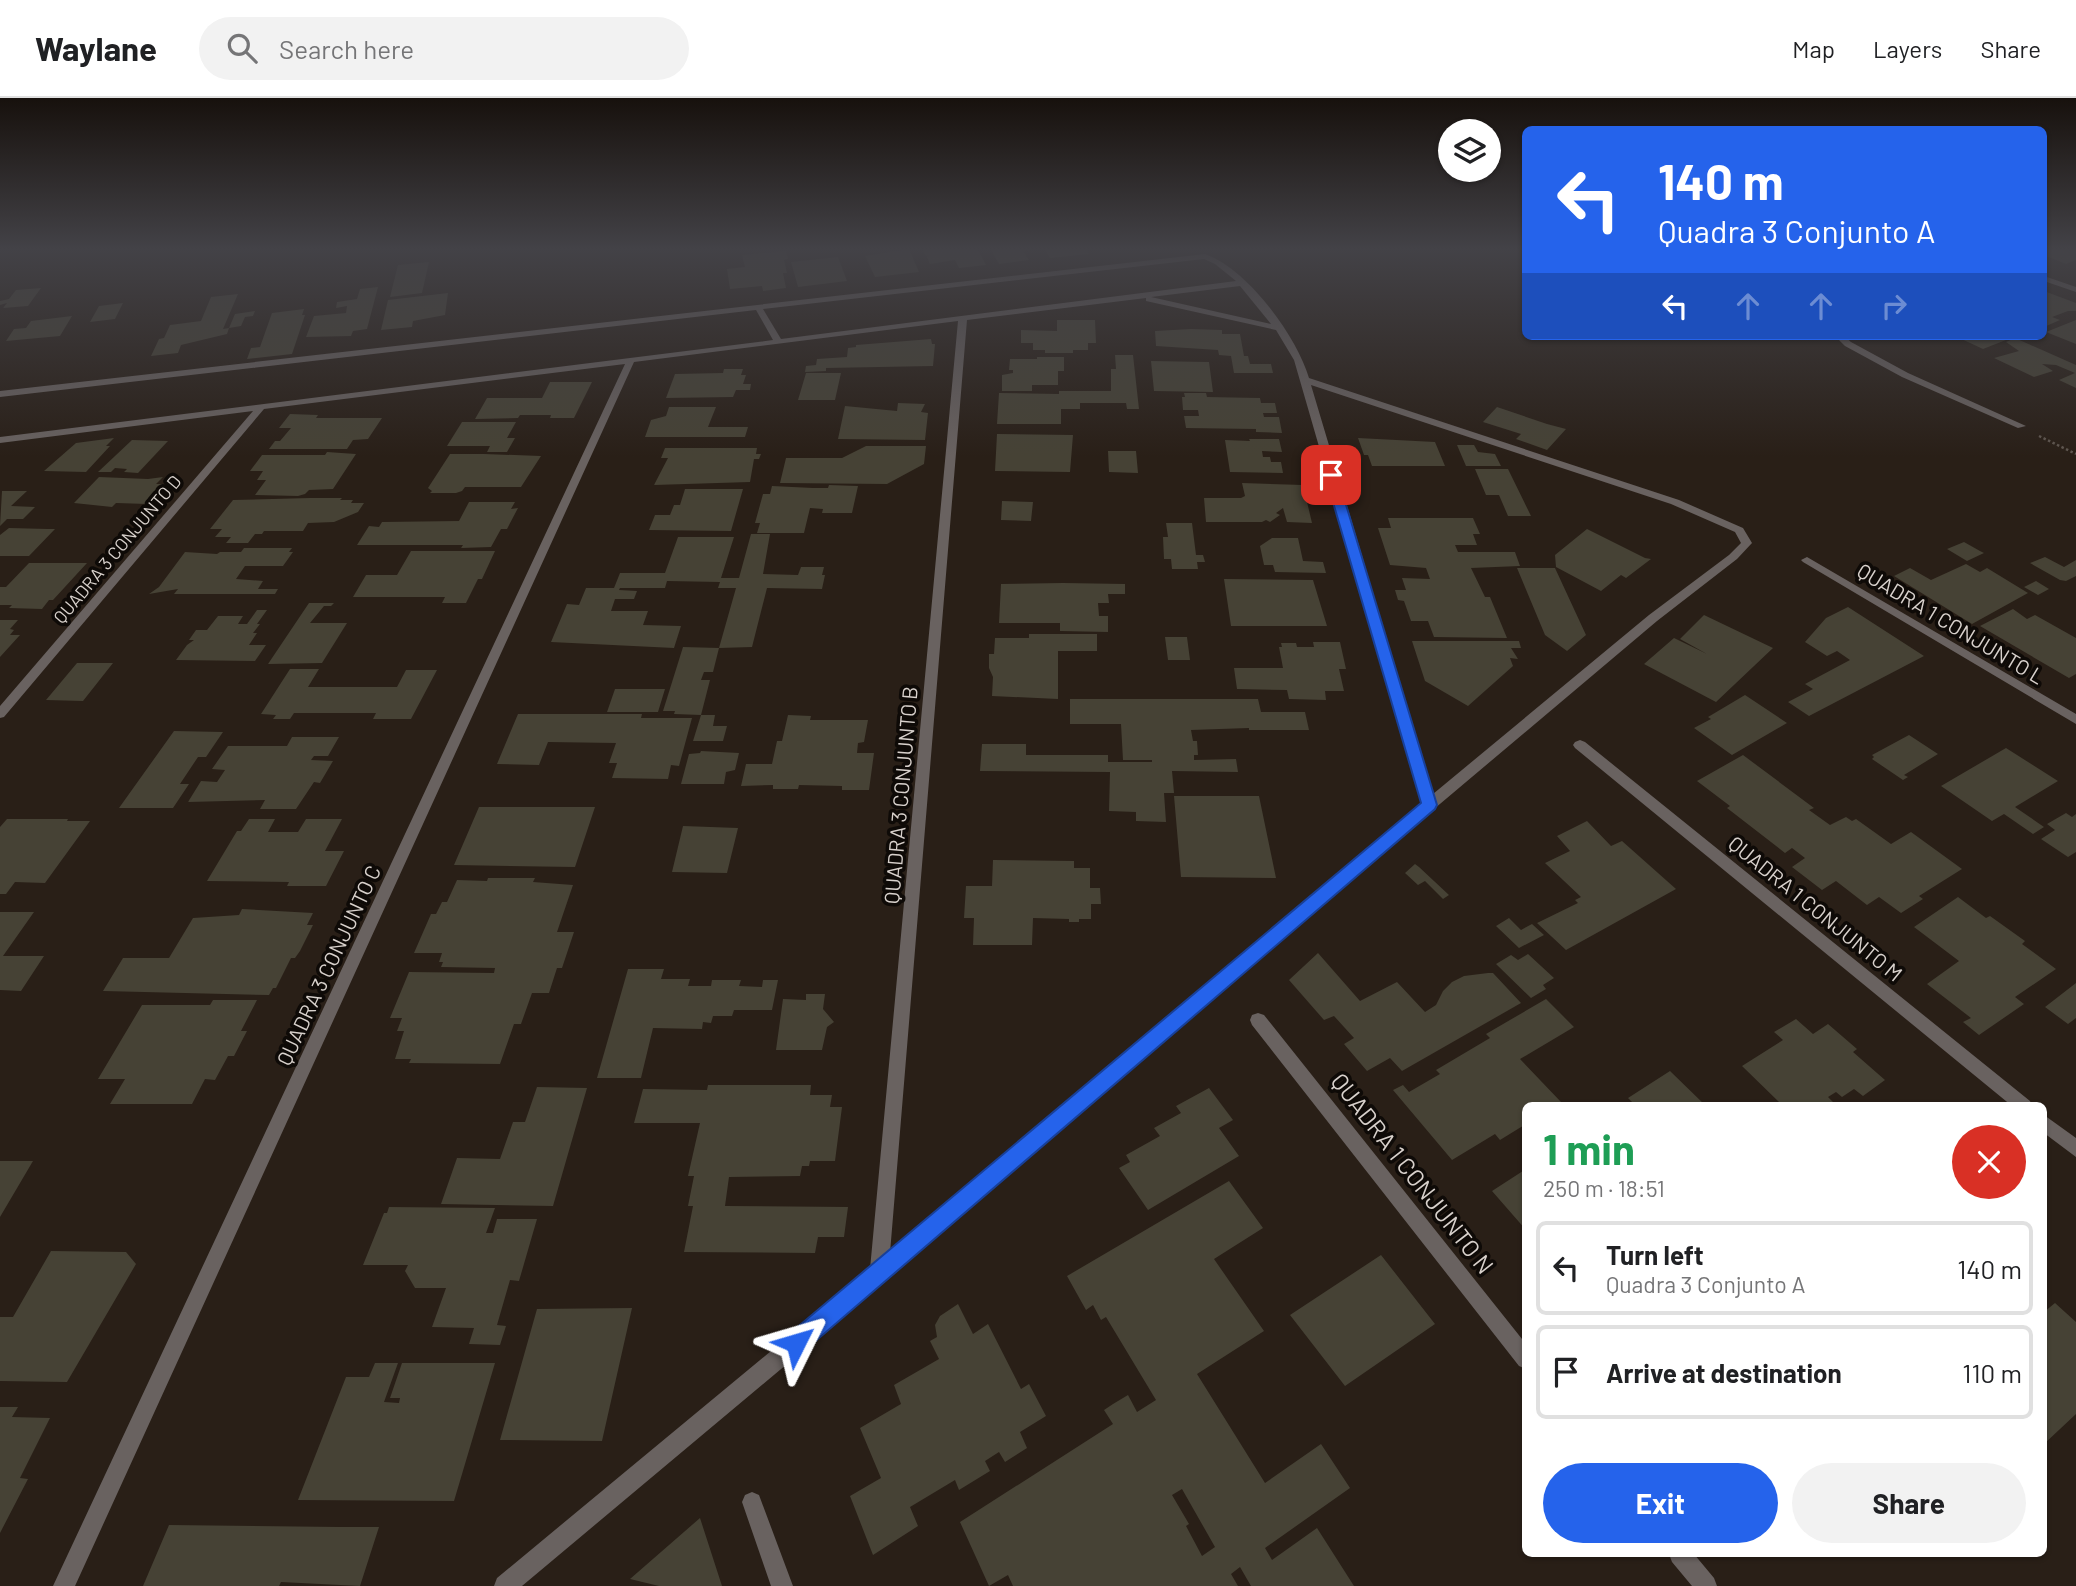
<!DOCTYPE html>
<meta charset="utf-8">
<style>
:root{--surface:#fff;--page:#f2f2f2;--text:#202124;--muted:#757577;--line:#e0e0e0;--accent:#2563eb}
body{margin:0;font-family:Barlow,sans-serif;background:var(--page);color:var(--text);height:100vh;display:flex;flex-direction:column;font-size:26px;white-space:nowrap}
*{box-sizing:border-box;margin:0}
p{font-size:23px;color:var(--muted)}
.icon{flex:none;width:38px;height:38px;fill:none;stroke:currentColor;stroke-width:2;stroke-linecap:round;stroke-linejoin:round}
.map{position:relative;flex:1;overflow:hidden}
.drawer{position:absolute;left:1522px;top:1004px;width:525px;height:455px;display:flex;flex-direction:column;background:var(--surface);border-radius:10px;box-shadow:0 2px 5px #0004}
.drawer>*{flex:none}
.banner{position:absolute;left:1522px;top:28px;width:525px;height:214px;border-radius:10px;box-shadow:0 2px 5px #0004;background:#2563eb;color:#fff;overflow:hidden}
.buttons{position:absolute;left:1438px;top:21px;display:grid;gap:14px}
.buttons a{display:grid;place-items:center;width:63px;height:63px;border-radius:50%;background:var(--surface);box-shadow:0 2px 5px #0004;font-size:35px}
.pin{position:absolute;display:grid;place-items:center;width:60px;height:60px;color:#fff;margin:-30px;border-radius:14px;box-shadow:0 4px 10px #0006}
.me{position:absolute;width:77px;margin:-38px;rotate:50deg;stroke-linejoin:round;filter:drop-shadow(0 0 5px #0008)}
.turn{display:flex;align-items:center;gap:24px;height:147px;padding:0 21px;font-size:32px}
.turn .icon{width:91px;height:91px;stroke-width:2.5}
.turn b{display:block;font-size:49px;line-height:60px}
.lanes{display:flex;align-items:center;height:66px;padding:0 21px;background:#0003;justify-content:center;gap:35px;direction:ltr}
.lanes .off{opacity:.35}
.round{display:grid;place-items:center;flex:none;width:74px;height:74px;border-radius:37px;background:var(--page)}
.overview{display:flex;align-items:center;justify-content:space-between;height:119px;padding:0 21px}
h1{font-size:42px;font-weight:700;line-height:52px;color:#1e9e55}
.cta{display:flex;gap:14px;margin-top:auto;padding:14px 21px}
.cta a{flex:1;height:80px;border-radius:42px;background:var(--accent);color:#fff;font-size:28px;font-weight:700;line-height:80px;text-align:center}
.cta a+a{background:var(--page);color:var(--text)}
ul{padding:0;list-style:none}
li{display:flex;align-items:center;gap:21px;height:94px;margin:0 14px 10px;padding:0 7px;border:4px solid var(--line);border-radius:10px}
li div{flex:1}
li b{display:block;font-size:26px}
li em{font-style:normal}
header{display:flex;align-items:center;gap:42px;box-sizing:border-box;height:98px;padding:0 35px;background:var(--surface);border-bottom:2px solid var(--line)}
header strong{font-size:33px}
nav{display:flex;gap:38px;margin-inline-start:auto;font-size:24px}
.search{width:490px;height:63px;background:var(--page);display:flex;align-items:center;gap:18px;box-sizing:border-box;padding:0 24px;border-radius:38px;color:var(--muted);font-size:26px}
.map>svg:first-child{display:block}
</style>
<header>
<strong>Waylane</strong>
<div class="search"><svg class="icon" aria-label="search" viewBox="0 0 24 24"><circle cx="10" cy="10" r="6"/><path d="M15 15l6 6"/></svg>Search here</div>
<nav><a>Map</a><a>Layers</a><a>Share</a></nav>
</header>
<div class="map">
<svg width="2076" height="1488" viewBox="0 0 2076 1488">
<rect width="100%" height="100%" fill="#291f17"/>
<!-- building -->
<path fill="#464235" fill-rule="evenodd" d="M922,150h55l9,17 -27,3 -4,-8 -25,4 -3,-7 3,-2 -4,1z
M990,150h43v2l-10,1 6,9 -30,4z
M1044,150h41l4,6 -39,4z
M2044,150h32v12l-10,4 -22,-9z
M909,151l10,23 -44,5 -10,-21z
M786,153l2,8 -4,1 3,13h-4l3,15 -23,3 -1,-5 -32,3 -3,-20 18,-2 -3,-12z
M838,159l9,24 -49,6 -7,-25z
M429,164l-7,31 -32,4 8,-32z
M378,189l-11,42 -14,2 -2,5 -45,1 8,-21 32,-3 1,-7 -11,2 1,-6 20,-3 3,-10z
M41,190l-13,18 -25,2 4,-5 -7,2v-4l9,-2 7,-9z
M2044,193l32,12v8h-8l-16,6 8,3 -16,7z
M448,195l-3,22 -32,6 -1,6 -31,3 7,-30z
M238,196l-15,35 6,-1 -2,6 -46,11 -3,8 -27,3 8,-17 5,-1 6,-13 31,-4 10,-24z
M123,205l-8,16 -25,3 9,-16z
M304,211l-2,6h3l-13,39 -45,5 4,-11 9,-1 12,-34z
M255,213l-2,5 -8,1 -4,9 -12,2 6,-14z
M72,218l-12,20 -54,5 8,-12 12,-1 5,-7z
M1057,222h38l1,23h-8v7h-15v3h-28v-3h-12v-7h-12v-13l36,1z
M2076,222v24l-30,-12z
M1191,231l31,1v4h18l4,22h4l2,8h21l2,9h-39l-3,-17 -12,-1 -1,-5 -62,-4 -1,-15z
M1955,238h52l4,2 -28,11z
M2015,240l61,27v23l-17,-8 16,-7 -19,-8 -14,-1 11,7 -19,6 -40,-19 25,-7 -13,-9z
M931,241l1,5h3l-2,22 -107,2v3l-21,1 1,-6 10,-1 1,-6 30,-2 1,-9 8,-1v-2z
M1115,257h18l6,54h-12l-1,-6h-46v6h-19v15h-64l2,-31 60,1v-3h52v-22h5z
M1037,259h27v14h-6v14h-26v6h-30v-16l11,-2v-3h-4l1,-11h27z
M1151,263l58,1 4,30 -59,-1z
M724,271h19l-2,6h5l-3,9h8l-1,6h-14l-3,7 -67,1 9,-24 48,-1z
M806,275h35l-6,27h-37z
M550,284h42l-18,36h-24l1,-3h-31l-2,3 -43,1 12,-21h55z
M1184,295h22l1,4 53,1 1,5h14l2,10h-14l1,4h15l3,16 -26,-1v-3l-70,-1 -2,-12h15l-1,-6h-15l-1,-13h3z
M898,305l27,1 -4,8 7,1 -3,27 -87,-1 7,-33 52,5z
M669,309h47l-8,20h40l-3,10h-100l6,-17 15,-4z
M1497,309l50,17 19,5 -19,21 -31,-11 5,-5 -38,-12z
M290,316l28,1 -2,3h66l-14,21 -15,1 -6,9h-78l6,-8h5l11,-13h-12z
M462,324h54l-9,16h8l-8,14h-20l3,-6h-43z
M997,336l76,1 -3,37 -75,-1z
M114,340l-8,8h4l-24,26 -42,-1 32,-28z
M1358,340l77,4 10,24h-73l-4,-11h-4z
M1249,341h30l3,13 -20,-1 1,6h7l1,5h10l2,11 -53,-1 -5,-32 25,1z
M132,342l36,1 -30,32 -14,-1 3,-3 -12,-1 -4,4h-13z
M1457,347h17l4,7 17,2 6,12h-35z
M866,348h60l-2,18 -37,20 -107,-1 6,-25h56z
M665,350h92l-1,6h5l-2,5h-5l-4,23 -96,3 14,-27h-7z
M1108,353h28l2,22 -29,-1z
M327,354l29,2 -23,35 -24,1 -4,4 -7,2 -43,-1 11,-15h-9l6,-9h-13l12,-16h63z
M450,356h34l57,2 -20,31h-56l-3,4 -6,2h-26l2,-2 -4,-3z
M1475,371h33l23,47h-23l-9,-21h-13z
M99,379l49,2 15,-2 -7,7h8l-17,20 -31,-1 -4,4 -38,-4z
M1242,385l61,2 9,38 -25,-1 -4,-14 -7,5 4,2 -10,7 -4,-2 -4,2h-56l-2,-24h37l4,-2z
M829,387l29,1 -6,27h-30l1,-4 -13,-1 -6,25h-47l3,-10h-5l8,-29h7l2,-8 41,2h15z
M685,391h58l-12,42 -82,-1 6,-15h15l4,-10h6z
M2,393h25l-16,15 24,1 -12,12h-16l-7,7z
M310,400h32l-2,2h13l-2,3h13l-6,9 -24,10 -26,1 -5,8h-39l-2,3h-7l-7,9h-22l5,-6h-16l7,-8h-12l23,-29z
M1002,403l31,1 -2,19 -30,-1z
M469,404h46l-4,7 7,-1 -11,21h-6l-10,18 -30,1 2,-3h-106l12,-19 10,1 3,-5 77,-1z
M1388,420h85l7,16h-7l4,11h-22l3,7h57l5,14 -49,2 14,29h5l17,41 -73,-1 -6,-16h-17l-7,-20 -6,-1 -3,-10h11l-4,-12 28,1 -4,-11 -36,-3 -12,-37h13z
M1166,425h26l4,32h7l2,7h-8l1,7h-26l-1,-10h-7l-1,-22h5z
M9,430l39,1h7l-26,27h-29v-21z
M1587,431l58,29 6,1 -25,19 -5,-3 -20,16 -45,-24 -1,-12z
M751,436h19l-7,40 35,1 3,-8h23l-2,8h3l-3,14 -55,-1 -15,59 -33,1 17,-60h-18l2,-6 -53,-1 -2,7h-45l-1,2 18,1 -3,8h-19l-4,12h37l-5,14 38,1 -7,22 -123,-6 16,-38 12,1 7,-17h28l6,-15h45l13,-36h56l-13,41h18z
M1272,440h26l5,23 20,1 3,11 -51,-1 -2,-7h-9l-4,-19z
M1964,444l16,9 4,2 -17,8 -20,-12z
M244,450h48l-3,4h4l-10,14h-38l-9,13 27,2 -5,8h20l-3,5h-101l4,-5 -29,5 10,-7 26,-35 32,2 3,-2h21z
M411,453h84l-13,28h-4l-12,24h-24l3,-6h-92l13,-22h31z
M2045,459l19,10 12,-7v16l-10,5 -6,-1 -30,-17z
M29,465h58l-34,37h-4l-7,9 -33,-1 3,-3h-12v-18h6z
M1966,466l14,8 7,-4 41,25 -56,31 -78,-48 16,-8 21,12z
M1517,470h38l31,67 -19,16 -22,-16z
M1224,481l89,1 14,46h-96z
M2036,483l13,8 -11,6 -14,-8z
M1063,485l62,1v10h-17l1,9h-11l1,13h9v16l-48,-1v-8h-61l2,-39z
M309,505h25l-3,3h-7l-14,17h37l-25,40 -54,1z
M1848,509l76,49 -115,60 -21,-14 25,-13 -8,-5 45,-24 -13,-9 -10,5 -22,-14 21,-24z
M2013,511l14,10 8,-4 41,23v36l-7,4 -89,-52z
M257,512h10l-10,14h3l-7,9h4l-8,12h17l-11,16 -79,-1 11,-15 7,-5h-5l7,-10h11l11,-14h25l-5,8h9z
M1704,517l69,33 -57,54 -72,-38 30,-26 33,16 -27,-15z
M0,522h18l-8,9 4,1 -4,5h10l-20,22z
M1029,536h68v17h-39v48l-66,-3 1,-19 -4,-9v-14h5l1,-16h34z
M1165,539h22l3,23h-22z
M1412,543h107l2,7h-10l7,11 -8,-1 3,8 -45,40 -43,-25z
M1313,544h27l6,27h-7l5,22h-19l1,9 -37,-1 -2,-9 -50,-1 -3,-21h49l-4,-21h3l-1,-4h15l1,4h17z
M683,549l36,1 -6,24h-9l-3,8h9l-9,35 -27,-1 1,-3h-12z
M77,565h36l-30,38 -37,-1z
M290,571h29l-11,18h89l9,-17h31l-26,49h-38l3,-6h-82l-4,6h-17l3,-4 -15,-1z
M615,591h50l-7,23h-51z
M1745,597l42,28 -55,32 -38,-27 17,-9 -3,-2z
M1070,601h188l3,13h44l4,18h-60v-2l-58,2 2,11h4l1,14h-4v5l42,-1 2,13 -66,-1 2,22h-10l2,29 -30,-1v-9l-27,-1 1,-39 -130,-1 2,-27h44v11h82v7h44v-2h-29l-2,-36h-51z
M518,616h124l-1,4h51l-13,48 -8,-1 -3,14 -56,-1 5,-15h-8l7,-20 -68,-1 -9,23 -42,-1z
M701,617h14l-2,11h14l-4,15h-30z
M788,617l23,1 -1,4h58l-4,22 -6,1 -1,10h17l-5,37h-27v-4l-43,-1 -1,4h-25v-4l-32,1 5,-22h26l5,-23h5z
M174,633l49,1 -17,25h-8l-18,27h9l-16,24h-54z
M1909,637l29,19 -34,21 4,2 -5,3 -31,-21 2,-2 -2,-2z
M292,639h47l-11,19h-14l-3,4 22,1 -13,22 -6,-1 -18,27h-36l5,-9 -77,2 13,-21 16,1 8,-12 -13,-1 16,-23h59z
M2006,650l52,33 -43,26 29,20 -11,7 -29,-20 -12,7 -51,-35z
M701,653l38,2 -4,17 -9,2 -2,12h-43l8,-30 11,-1z
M1743,657l71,53 -5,2 21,15 16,-8 6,4 4,-2 35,25 20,-12 51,37 -43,27 4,3 -22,14 -22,-16 -12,8 -31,-24 -14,9 -30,-23 13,-9 -13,-10 -7,5 -58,-45 3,-2 -33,-25z
M1174,698h85l17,82 -95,-1z
M479,709h116l-20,60 -121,-2z
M2066,715l6,4 4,-3v38l-8,5 -27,-18 14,-9 -8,-6z
M7,721h61l-1,2h23l-45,62 -30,-1 -9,12h-6v-67z
M249,721h26l-7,13h30l8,-13h36l-17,32h19l-18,35h-39l2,-4 -82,-1 30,-50h4z
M1587,723l24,25 11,-5 54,48 -110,61 -29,-27 41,-20 -3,-3 6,-3 -36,-34 25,-12 -13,-15z
M683,728l55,2 -11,45 -55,-1z
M993,762l81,1v7h16v20h10l1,16h-10v15h-12v3h-10v-3l-36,-1 -1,27h-59l1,-27h-10l2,-32h26z
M1415,766l4,3 30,28 -6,4 -18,-18 -7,4 -13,-12z
M488,780h47l-2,4 40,3 -16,47h17l-12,36h-5l-8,25h-17l-11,31h-7l-14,40 -91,-1 2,-4h-16l9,-28h-7l5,-13h-12l19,-46 85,1 1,-5 -54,-1 2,-5h-4l3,-9h-28l17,-39h5l6,-12h5l10,-22 30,1z
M1958,799l28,21 4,-2 35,25 -3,3 34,25 -41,28 9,7 -45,31 -16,-13 8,-4 -44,-34 32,-23 -45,-34z
M242,811l71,4 -6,12h6l-13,26 -5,7h-4l-15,30h-3l-4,7 -166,-4 20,-33h46l24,-40 46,-3z
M0,814h34l-31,44h41l-23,35 -21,-1z
M1509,820l12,12 11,-6 12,11 -25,13 -23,-22z
M1318,855l42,48 37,-19 28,30 11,-7 7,-14 9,-9 12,-6 24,-3h5l28,30 -119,68 -12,-13 -23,13 -23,-27 10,-6 -20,-22 -10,4 -35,-40z
M1528,856l26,24 -11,7 3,4 -15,9 -35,-34 15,-9 7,5z
M628,871h36l-3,10h29l-2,7h23l1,-6h29l-2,6 23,1 1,-7h15l-6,30h-38l-2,6h-19l-2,7 -8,-1 -1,7 -49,-1 -12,50h-44z
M2076,885v35l-8,6 -23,-17z
M806,896h19l-2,15 11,13 -7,5 -5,23h-46l7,-51 23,1z
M1546,901l28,28 -54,32 41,43 -6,4h-29v18l-26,16 -5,-6 -43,26 -59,-70 10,-5 6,7 31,-18 -4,-4 54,-32 -4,-4z
M213,902h44l-16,31h6l-13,25h-6l-13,24 -10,-1 -13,25h-82l15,-25h-27l44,-74h68z
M1796,921l17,15 15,-10 29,25 -4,3 32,28 -22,16 -9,-7 -12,8 -6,-5 -8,5 6,6 -4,3h-47l-41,-40 41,-26 -9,-8z
M1670,973l36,35h-70l-8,-8z
M708,987h103l-1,10h22l-2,12h12l-7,54h-25l-1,5h-7l-2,10 -71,1 -4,29 123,1 -4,30h-26l-3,16 -131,-1 9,-46h-5l6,-30h-6l12,-53h-66l9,-34 64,1z
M537,989l50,1 -34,118 -112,-2 16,-46 43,1 13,-37h12z
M1209,990l24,32 -14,8 20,28 -91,54 -29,-42 11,-6 -4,-7 34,-19 -6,-8 27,-15 -5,-7z
M0,1063h33l-33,56z
M1526,1071v61l-34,-39z
M1229,1083l34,47 -49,31 50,72 -67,43 68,109 56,-39 29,44 -85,60 7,12 45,-32 37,58h-103l-11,-19 -9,7 7,12h-225l-5,-11 -19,11 -29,-64 153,-98 -9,-14 9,-6 15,-9 9,17 19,-12 -50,-83 -5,3 -8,-15 -7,5 -19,-34zM1182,1391l33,58 -13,9 -16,-30 3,-2 -17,-29z
M389,1109l106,1 -9,25h7l4,-14h40l-18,62 -9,-1 -13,45 9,1 -6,19 -31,-1 5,-16 -42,-1 14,-39h-31l-10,-17 3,-6h-45l21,-52h3z
M51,1153l75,1 10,12 -69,118 -67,-1v-64h13z
M1381,1157l54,69 -90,62 -55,-71z
M2055,1205l21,19v92l-32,30v-132z
M958,1206l15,30 15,-10 33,65 8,-5 17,32 -26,16 7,16 -22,14 -6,-10 -14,9 5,10 -31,19 -4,-10 -45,27 8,19 -45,29 -23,-59 31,-18 -21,-50 41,-24 -7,-19 45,-26 -9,-18 7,-4 -2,-12 5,-9z
M632,1210l-30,133 -102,-1 37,-131z
M375,1265h23l-14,39 15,1 1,-5h-10l12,-35h93l-41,138 -156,-1 48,-123h23z
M0,1309h18l-6,10 38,1 -30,60 8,1 -28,54z
M700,1420l22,68h-63l-29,-7z
M169,1427l171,2h39l-19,59 -79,-4 -2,4h-136z"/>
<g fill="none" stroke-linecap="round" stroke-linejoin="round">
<!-- path -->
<path stroke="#5f564f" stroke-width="2.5" stroke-dasharray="2.5 2.5" stroke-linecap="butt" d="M2039,338l37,18"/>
<!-- street -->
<path fill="#696260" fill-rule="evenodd" d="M1205,156c43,15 92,83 104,124l370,122 64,28 9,15 -15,16 -80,62 -223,188 -548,472 -364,305h-28l3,-8 373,-309 88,-948 -324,41 -559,1224h-22l572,-1222 -361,45 -260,308 -4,1v-12l253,-295 -253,32v-6l773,-97 -17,-30 -756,87v-6zM1204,161l11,5 21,17 -455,58 -18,-30zM1240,188l31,38 -120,-27zM1146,200v3l130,29 18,30 128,443 -532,450 77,-933zM1311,287l360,119 64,28 6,11 -12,12 -80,60 -216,179z
M2044,178l32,11v5l-32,-11z
M1835,238h9l7,6 57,31 118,53 -8,2 -116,-51 -57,-31z
M1807,459l269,157v10l-273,-162 -2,-2z
M1580,642l5,2 445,359 2,5h-20l-437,-358 -2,-3 2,-3z
M1258,915l6,2 262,329v25l-7,-3 -267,-341 -2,-5 2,-5z
M2044,1017l32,23v19l-32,-24z
M752,1394l7,3 34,91h-22l-29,-84 3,-7z
M1669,1456h25l20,24 3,8h-25l-20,-24z"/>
</g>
<!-- sky -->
<linearGradient id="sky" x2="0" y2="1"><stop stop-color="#17110d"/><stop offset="0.42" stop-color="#434247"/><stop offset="1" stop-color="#434247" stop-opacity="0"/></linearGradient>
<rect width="2076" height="359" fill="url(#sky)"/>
<!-- route -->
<path fill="#2563eb" stroke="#184099" stroke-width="2" d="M1331,373l6,4 100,330 -2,4 -631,542 -8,3 -8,-3 -3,-8 3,-8 633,-532 -96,-328z"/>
<g text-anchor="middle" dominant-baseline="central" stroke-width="7" stroke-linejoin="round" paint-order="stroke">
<!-- far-street labels -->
<g font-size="18" fill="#d8d1cc" stroke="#0e0a07">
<text transform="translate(117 451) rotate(-50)">QUADRA 3 CONJUNTO D</text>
</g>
<!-- street labels -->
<g font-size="21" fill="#d8d1cc" stroke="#0e0a07">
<text transform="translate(1951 525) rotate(31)">QUADRA 1 CONJUNTO L</text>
<text transform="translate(900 697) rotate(-85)">QUADRA 3 CONJUNTO B</text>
<text transform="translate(1816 810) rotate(39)">QUADRA 1 CONJUNTO M</text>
<text transform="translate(328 867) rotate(-65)">QUADRA 3 CONJUNTO C</text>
</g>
<!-- near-street labels -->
<g font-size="24" fill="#d8d1cc" stroke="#0e0a07">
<text transform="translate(1413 1075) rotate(52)">QUADRA 1 CONJUNTO N</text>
</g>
</g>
</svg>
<div class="buttons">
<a><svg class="icon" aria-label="layers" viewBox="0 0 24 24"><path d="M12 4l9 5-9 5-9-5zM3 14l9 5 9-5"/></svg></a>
</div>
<div class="pin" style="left:1331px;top:377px;background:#d93025"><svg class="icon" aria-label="arrive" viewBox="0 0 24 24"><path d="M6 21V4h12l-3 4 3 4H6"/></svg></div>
<svg class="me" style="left:796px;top:1245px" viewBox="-20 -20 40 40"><path d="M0-17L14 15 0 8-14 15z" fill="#2563eb" stroke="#fff" stroke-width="4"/></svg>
<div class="banner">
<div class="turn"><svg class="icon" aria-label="left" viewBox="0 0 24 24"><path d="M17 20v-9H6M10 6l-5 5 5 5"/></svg><div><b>140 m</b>Quadra 3 Conjunto A</div></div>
<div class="lanes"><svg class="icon" aria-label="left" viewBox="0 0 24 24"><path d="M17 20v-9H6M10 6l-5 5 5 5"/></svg><svg class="icon off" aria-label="ahead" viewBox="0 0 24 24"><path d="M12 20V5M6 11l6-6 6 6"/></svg><svg class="icon off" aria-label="ahead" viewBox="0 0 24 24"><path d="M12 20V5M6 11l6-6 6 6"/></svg><svg class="icon off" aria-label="right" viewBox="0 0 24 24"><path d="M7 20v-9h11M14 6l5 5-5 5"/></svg></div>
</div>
<section class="drawer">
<div class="overview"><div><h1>1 min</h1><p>250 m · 18:51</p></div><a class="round" style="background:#d93025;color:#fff"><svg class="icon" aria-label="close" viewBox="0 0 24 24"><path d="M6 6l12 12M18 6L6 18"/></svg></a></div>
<ul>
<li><svg class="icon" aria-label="left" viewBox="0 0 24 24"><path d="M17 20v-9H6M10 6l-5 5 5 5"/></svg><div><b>Turn left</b><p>Quadra 3 Conjunto A</p></div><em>140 m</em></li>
<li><svg class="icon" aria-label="arrive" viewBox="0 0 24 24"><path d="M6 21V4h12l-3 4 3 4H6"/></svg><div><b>Arrive at destination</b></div><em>110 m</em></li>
</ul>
<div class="cta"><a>Exit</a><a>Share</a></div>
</section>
</div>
